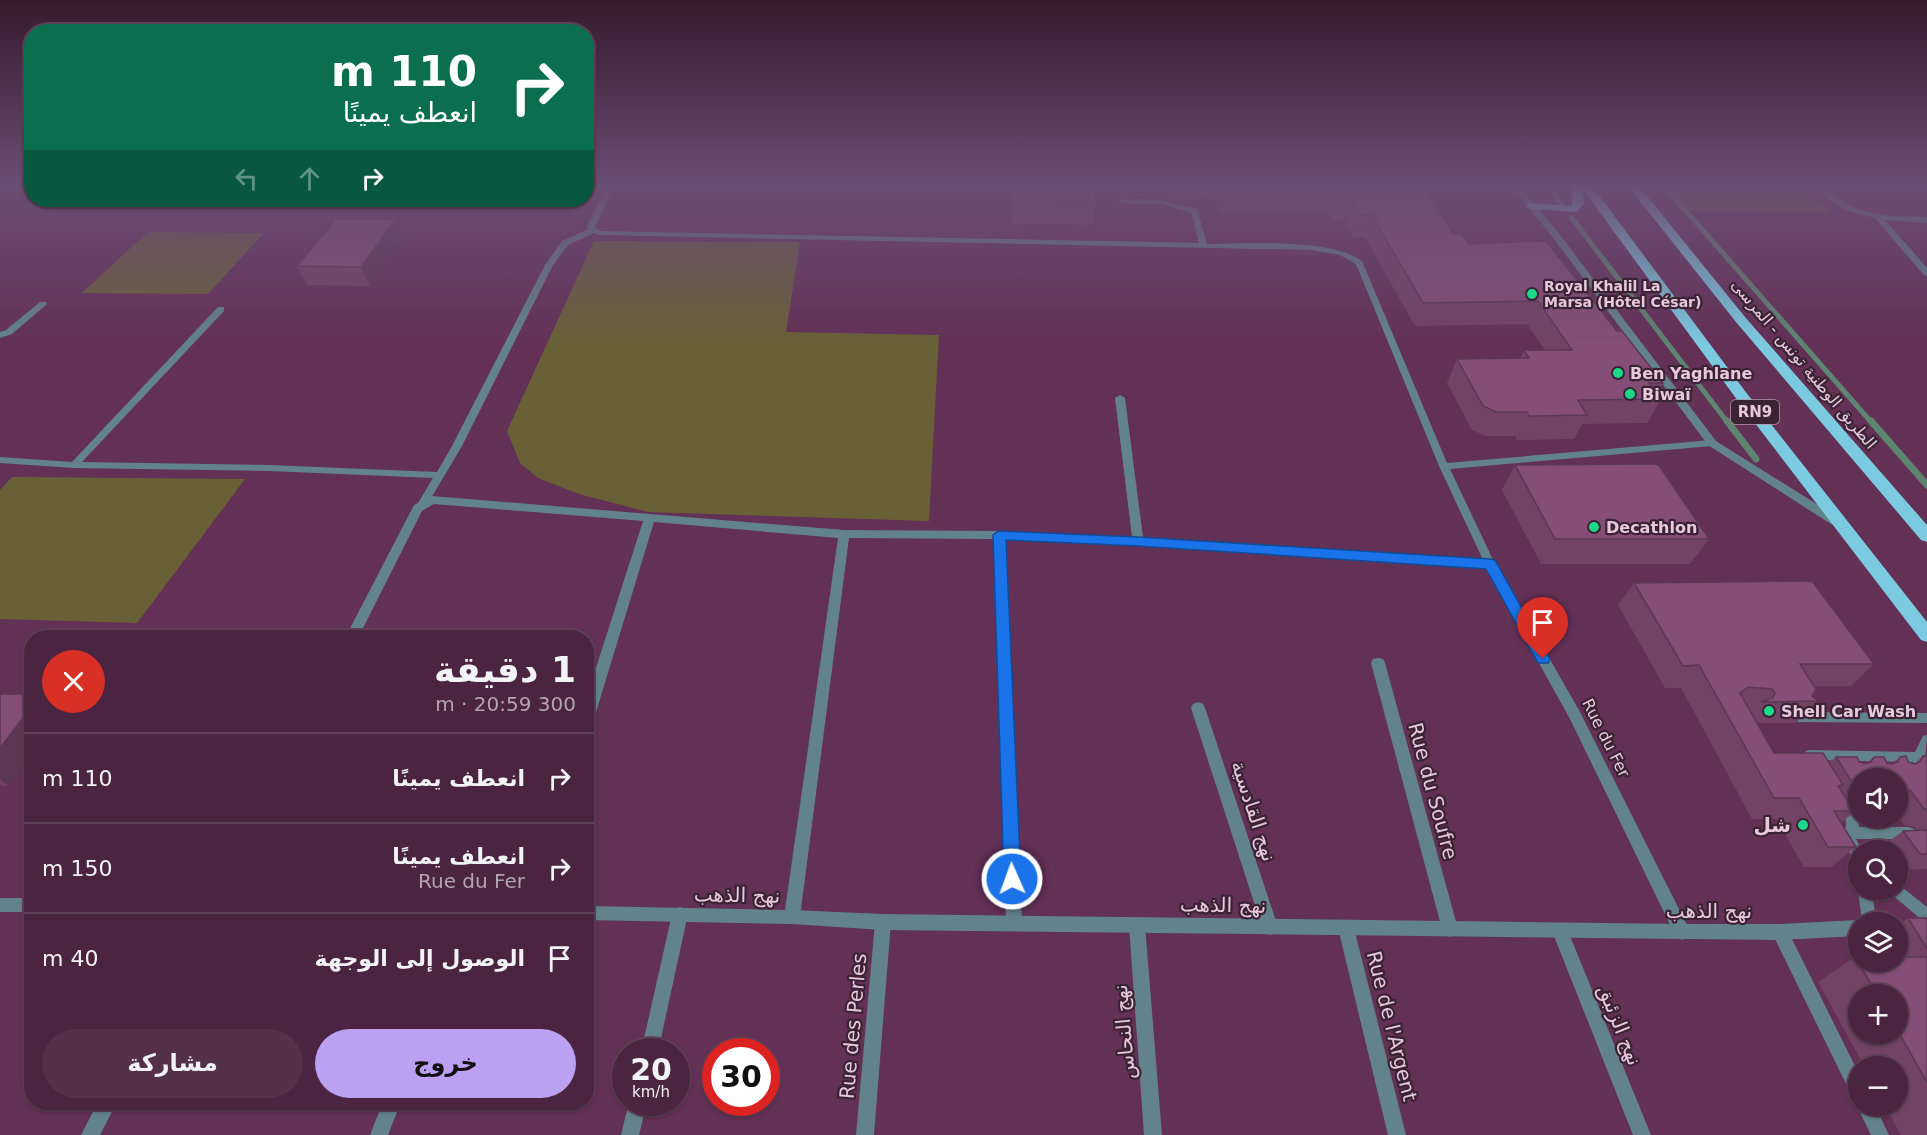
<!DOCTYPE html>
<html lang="ar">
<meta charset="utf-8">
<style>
:root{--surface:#4a2440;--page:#54304b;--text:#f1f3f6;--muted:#b2a4b1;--line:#614159;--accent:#bca0f2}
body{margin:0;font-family:"DejaVu Sans",Vazirmatn,sans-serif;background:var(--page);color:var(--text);direction:rtl;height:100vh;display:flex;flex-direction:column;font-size:22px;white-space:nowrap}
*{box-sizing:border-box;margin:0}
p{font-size:20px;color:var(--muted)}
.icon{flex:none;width:33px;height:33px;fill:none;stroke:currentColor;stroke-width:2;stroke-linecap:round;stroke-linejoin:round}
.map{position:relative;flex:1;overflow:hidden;direction:ltr}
.sheet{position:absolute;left:24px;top:630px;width:570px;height:480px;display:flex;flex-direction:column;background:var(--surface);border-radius:24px;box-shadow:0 2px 4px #0004,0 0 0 2px var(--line);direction:rtl}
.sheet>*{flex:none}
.guide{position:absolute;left:24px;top:24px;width:570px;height:183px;border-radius:24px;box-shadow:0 2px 4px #0004,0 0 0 2px var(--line);direction:rtl;background:#0b6e4f;color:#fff;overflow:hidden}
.buttons{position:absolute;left:1848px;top:768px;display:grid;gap:12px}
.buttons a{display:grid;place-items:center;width:60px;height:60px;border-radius:50%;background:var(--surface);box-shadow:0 2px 4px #0004,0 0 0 2px var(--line);font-size:30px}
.speed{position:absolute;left:612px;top:1038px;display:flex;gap:12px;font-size:30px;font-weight:700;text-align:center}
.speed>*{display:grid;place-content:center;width:78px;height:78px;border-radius:50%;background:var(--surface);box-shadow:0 2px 4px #0004,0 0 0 2px var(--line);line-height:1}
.speed small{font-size:15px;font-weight:400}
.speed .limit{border:9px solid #d22;background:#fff;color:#111}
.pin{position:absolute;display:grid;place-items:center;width:51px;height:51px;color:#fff;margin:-62px -26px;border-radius:50% 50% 50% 0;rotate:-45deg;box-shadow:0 0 6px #0007}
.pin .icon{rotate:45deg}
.me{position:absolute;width:66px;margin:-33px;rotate:358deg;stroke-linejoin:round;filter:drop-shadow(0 0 4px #0008)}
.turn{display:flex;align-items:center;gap:21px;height:126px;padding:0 18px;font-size:27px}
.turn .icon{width:78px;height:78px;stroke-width:2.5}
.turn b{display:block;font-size:42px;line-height:51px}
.lanes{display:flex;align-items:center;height:57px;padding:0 18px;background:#0003;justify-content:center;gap:30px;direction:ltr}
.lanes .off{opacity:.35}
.round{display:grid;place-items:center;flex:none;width:63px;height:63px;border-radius:32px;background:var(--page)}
.summary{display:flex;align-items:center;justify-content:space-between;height:102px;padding:0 18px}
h1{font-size:36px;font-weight:600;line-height:45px}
.action{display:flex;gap:12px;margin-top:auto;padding:12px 18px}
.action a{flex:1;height:69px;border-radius:36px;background:var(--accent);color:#111;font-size:24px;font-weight:600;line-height:69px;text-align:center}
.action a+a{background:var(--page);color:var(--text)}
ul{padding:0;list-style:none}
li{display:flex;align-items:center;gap:18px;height:90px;padding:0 18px;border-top:2px solid var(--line)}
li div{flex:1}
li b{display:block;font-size:22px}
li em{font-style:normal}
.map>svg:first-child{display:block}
</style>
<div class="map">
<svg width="1927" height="1135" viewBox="0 0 1927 1135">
<rect width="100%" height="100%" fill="#633056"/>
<!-- green -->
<path fill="#696037" d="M1669,186h133l30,26 -142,-1z
M148,232l116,1 -56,61 -126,-1z
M594,241l206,1 -14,90 153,3 -10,186 -281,-9 -69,-18 -41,-16 -18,-15 -13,-32z
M12,477l233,2 -108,144 -137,-4v-129z"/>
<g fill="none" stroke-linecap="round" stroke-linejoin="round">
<!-- stream-far1 -->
<path stroke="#5e8472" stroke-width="5" d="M1548,186l17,23
M1664,186l208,237
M1572,218l156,205"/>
<!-- stream -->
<path stroke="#5e8472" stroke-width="7" d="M1727,421l29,38
M1871,421l56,64"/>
<!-- service -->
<path fill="#62838c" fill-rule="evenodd" d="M607,186h7l-19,41 5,4 599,12 -8,-31 -31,-8 -39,-1 -4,-2 4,-2 39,1 37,9 10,35c40,0 124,-6 155,17l85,202 265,-23 5,3 -5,3 -262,23 45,95 -5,4 -5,-4 -46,-98 -83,-202 -16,-9 -28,-5 -714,-15 -4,-2 -26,12 -15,20 -91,181 -35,59 -4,1 -5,-3 15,-25 -163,-7 -196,-3 -74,-5v-6l72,5 146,-155h6v4l-142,151 188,3 167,7 15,-26 93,-181 17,-24 27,-12 -2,-2z
M40,302h6l1,2 -35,30 -12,4v-6l6,-2z
M1798,712l129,1v10l-129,-1 -4,-2 -2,-3 2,-3z
M1927,735l-2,26 -2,4 -4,1 -4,-1 -2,-3 -103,-2 -4,-1 -2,-4 2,-4 4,-1 105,2 8,-16z
M1851,800l4,2 4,25h12v-9h12l1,9h25l5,2 1,4 -1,4 -5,2h-53l6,11h-4v11l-5,-2 -14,-26 1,-4 6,-2 -1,-21 2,-4z
M1898,884l29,23v15l-5,-2 -31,-26 -2,-4h9z
M1858,889l14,1 4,32h-14z"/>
<!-- minor -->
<path fill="#62838c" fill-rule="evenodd" d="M1511,186h8l38,45 159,210 126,79 2,3 -2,3h-8l-126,-81 -157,-210z
M1811,186c16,0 30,17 46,23 22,8 47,7 70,8v6l-42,-3 42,48v8l-3,-1 -49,-57 -24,-6 -13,-6z
M1120,395l5,3 18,139 351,24 86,151 108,215 2,5 -2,5 -6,3 -6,-3 -106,-218 -84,-151 -348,-23 -133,-6 17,384 -2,5 -6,3 -6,-3 -2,-5 -13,-384 -144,-1 -49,379 -2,5 -6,2 -6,-2 -2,-5 54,-379 -184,-16 -61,200 -2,4 -5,1v-28l57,-178 -209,-17 -12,7 -64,127h-13l69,-133 18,-9 412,34 155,1 133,6 -17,-139z
M1378,658l5,1 2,4 73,266 -2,5 -6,3 -6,-3 -2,-5 -71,-266 2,-4z
M1198,702l5,2 2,4 73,219 -2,5 -6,3 -6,-3 -2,-5 -71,-219 2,-4z
M680,907l6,2 2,5 -30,138h-17l31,-138 2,-5z
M883,914l6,3 2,5 -17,213h-18l19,-213 2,-5z
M1137,917l6,3 2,5 17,210h-18l-15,-210 2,-5z
M1346,920l6,3 2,5 52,207h-18l-50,-207 2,-5z
M1560,923l6,3 85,209h-18l-81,-204 2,-5z
M1780,924l6,3 72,145v27l-6,-3 -78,-159 -2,-5 2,-5z
M98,1102h19l-17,33h-19z
M383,1102h18l-13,33h-18z
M629,1102h18l-8,33h-18z
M1858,1103v3h17l14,29h-18l-14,-29z"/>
<!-- tertiary -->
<path fill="#62838c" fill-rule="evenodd" d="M0,186h8l-8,5z
M0,898h32v14h-32z
M586,906l206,4 91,4 799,10h98l78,-4 5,2h-5v14l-78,4 -897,-10 -91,-6 -206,-4z"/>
<!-- trunk -->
<path fill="#7ccae0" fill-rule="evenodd" d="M1571,186h21l153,205 182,231v20l-6,-2 -186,-243 -153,-209 2,16 -7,8 -46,-3 -6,-3 6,-3 39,3 2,-2z
M1628,186h11l106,131 182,208v17l-6,-2 -185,-218z"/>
</g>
<!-- wall -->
<path fill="#724365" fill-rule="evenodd" d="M1012,186h82l2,15 -3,24 -81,-1z
M1168,186h263l-3,8 25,40 15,10 149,87 46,52 -6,10 4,6 -14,24 -65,1 -8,15 -57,1 -2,-4h-30l-13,-6 -25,-47 10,-24 63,-1 4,-8h21l-18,-26 -112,2 -50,-89h-12l-8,-17h-12l-3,-7h-110l-5,-16 -44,1z
M462,200h63l-2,4h-59z
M396,219l8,18 -34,49 -63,-1 -10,-19z
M1515,465l194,74 -19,25h-149l-39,-74z
M1634,583l240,81 -23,22h-37l-2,10 6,5 -22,22h-39l17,30 55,10 7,-6 29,7 9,-7 13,6 4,1 9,-7 8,5 6,2 9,-8h4v113l-28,1 -1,-3v-17h-12l-3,-4 20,-15h13l-1,-4 -11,-2 -6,-10v-37h-40v28l-2,-6 -5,-2 -3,3 7,10 -14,12 15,24 -25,20h-27l-28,-48h-24l-71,-131h-16l-47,-83z
M0,694h32v58l-24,34 -8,-1z
M1908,918h19v217h-26l-16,-29h13v-40h-34l-46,-84 37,-25 43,5v-37zM1858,994h40v40h-40z"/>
<!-- shaded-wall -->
<path fill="#5c3753" d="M396,219l8,18 -34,49 -9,-19z
M32,706v46l-24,34 -8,-7v-31z"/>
<!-- building -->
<path fill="#844e76" stroke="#5c3753" stroke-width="1.5" d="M1013,186h81l2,15 -84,-1z
M1223,186h201l29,48h8l7,10 78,-3 71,90h5l41,52h-14l12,16 -83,1 9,15 -58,1 -2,-4h-31l-13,-6 -26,-47 72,-1 -5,-8h48l-34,-49 -115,2 -51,-88h-12l-9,-17h-12l-3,-7 -112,-1z
M336,219h60l-35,48 -64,-1z
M1658,464l51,75h-154l-40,-74z
M1812,581l62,83h-74l16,25 -4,7 6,5 -57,1 12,-4 2,-5 -3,-4 -24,-2 -8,6 34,60h49l20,32 -5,1 17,25h-21l22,36h-28l-29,-49h-25l-75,-133 -16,1 -49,-83z
M0,694h32v12l-32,42z
M1906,756l2,6 7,2 5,-2 3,-6h4v54l-3,-1 -14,-19h-12v-12h-40v12h-1l-21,-33h21l2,5 7,2 5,-2 3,-5h10l3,6 5,1 6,-2 2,-5z
M1927,830v24h-7l-17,-23z
M1908,918h19v31z
M1855,957h3v5h40v-5h28l1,2v123l-29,-51v-37h-21z"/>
<!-- sky -->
<linearGradient id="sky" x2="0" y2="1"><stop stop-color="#361a2f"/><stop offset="0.54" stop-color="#6b4e73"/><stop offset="1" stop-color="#6b4e73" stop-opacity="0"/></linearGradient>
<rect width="1927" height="345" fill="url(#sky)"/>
<!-- route -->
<path fill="#1a73e8" stroke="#114b97" stroke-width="1.5" d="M999,531l139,6 352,22 5,1 55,99 -2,4h-10l-52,-94 -348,-23 -132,-6 15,339 -3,5 -6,3 -6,-3 -2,-5 -11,-344z"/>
<!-- markers -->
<g fill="#1bd988" stroke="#3a2334" stroke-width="2">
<circle cx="1532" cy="294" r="6"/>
<circle cx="1618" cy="373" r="6"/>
<circle cx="1630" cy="394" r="6"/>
<circle cx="1594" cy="527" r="6"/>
<circle cx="1769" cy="711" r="6"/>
<circle cx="1803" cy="825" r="6"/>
</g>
<g text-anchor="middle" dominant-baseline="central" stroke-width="4.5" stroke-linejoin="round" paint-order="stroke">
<!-- far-poi labels -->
<g font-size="14" font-weight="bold" fill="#e7c8dd" stroke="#3a2334" text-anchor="start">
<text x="1544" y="286">Royal Khalil La<tspan x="1544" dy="16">Marsa (Hôtel César)</tspan></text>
</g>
<!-- shield labels -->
<rect fill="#3a2334" stroke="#b396aa" stroke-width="1.5" x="1731" y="400" width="48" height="24" rx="4.5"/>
<g font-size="15" font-weight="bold" fill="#e7c8dd">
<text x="1755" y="412">RN9</text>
</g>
<!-- street labels -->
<g font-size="16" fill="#e7c8dd" stroke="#3a2334">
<text transform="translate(1804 364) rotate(50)">الطريق الوطنية تونس - المرسى</text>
<text transform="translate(1606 738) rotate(63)">Rue du Fer</text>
</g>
<!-- poi labels -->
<g font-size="16" font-weight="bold" fill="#e7c8dd" stroke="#3a2334" text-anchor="start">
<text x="1630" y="373">Ben Yaghlane</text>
<text x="1642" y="394">Biwaï</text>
<text x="1606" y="527">Decathlon</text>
<text x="1781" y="711">Shell Car Wash</text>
</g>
<!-- near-street labels -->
<g font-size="20" fill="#e7c8dd" stroke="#3a2334">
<text transform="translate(1433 791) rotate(75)">Rue du Soufre</text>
<text transform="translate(1254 811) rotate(72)">نهج القادسية</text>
<text transform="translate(737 895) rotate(1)">نهج الذهب</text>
<text transform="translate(1223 905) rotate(1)">نهج الذهب</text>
<text x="1709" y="911">نهج الذهب</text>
<text transform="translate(1620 1025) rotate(68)">نهج الزئبق</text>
<text transform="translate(853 1026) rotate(-85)">Rue des Perles</text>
<text transform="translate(1392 1026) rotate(76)">Rue de l'Argent</text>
<text transform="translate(1124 1032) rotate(-95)">نهج النحاس</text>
</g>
<!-- near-poi labels -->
<g font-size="20" font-weight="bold" fill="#e7c8dd" stroke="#3a2334" text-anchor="end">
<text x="1791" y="825">شل</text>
</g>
</g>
</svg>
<div class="buttons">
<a><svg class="icon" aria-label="sound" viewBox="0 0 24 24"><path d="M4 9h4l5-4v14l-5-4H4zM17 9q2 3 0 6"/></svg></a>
<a><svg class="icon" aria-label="search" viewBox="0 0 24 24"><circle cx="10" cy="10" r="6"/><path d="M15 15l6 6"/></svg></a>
<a><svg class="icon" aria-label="layers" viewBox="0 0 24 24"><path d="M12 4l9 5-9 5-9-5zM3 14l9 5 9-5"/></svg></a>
<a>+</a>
<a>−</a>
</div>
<div class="speed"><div>20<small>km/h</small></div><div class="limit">30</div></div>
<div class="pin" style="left:1543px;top:659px;background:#d93025"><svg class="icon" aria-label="arrive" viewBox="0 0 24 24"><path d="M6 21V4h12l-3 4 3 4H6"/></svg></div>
<svg class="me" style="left:1012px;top:879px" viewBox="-20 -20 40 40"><circle r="17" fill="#1a73e8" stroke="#fff" stroke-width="3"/><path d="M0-11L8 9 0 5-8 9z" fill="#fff"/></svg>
<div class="guide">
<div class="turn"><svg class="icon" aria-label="right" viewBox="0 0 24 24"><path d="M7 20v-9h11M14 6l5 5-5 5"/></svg><div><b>110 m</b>انعطف يمينًا</div></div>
<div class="lanes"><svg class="icon off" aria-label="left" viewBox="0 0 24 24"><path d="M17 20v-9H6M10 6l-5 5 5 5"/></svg><svg class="icon off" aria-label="ahead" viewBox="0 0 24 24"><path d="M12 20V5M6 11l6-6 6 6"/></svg><svg class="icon" aria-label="right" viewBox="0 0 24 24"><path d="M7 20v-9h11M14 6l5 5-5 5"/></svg></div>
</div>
<section class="sheet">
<div class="summary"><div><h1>1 دقيقة</h1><p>300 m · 20:59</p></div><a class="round" style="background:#d93025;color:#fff"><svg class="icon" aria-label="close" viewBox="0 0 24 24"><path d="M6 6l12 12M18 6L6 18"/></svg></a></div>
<ul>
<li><svg class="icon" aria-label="right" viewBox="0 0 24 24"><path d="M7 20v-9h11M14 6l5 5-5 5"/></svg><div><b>انعطف يمينًا</b></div><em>110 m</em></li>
<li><svg class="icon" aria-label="right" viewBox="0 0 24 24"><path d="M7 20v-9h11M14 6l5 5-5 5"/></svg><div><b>انعطف يمينًا</b><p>Rue du Fer</p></div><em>150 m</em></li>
<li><svg class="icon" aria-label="arrive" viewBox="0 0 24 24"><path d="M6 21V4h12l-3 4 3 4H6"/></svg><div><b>الوصول إلى الوجهة</b></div><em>40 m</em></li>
</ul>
<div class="action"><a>خروج</a><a>مشاركة</a></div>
</section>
</div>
